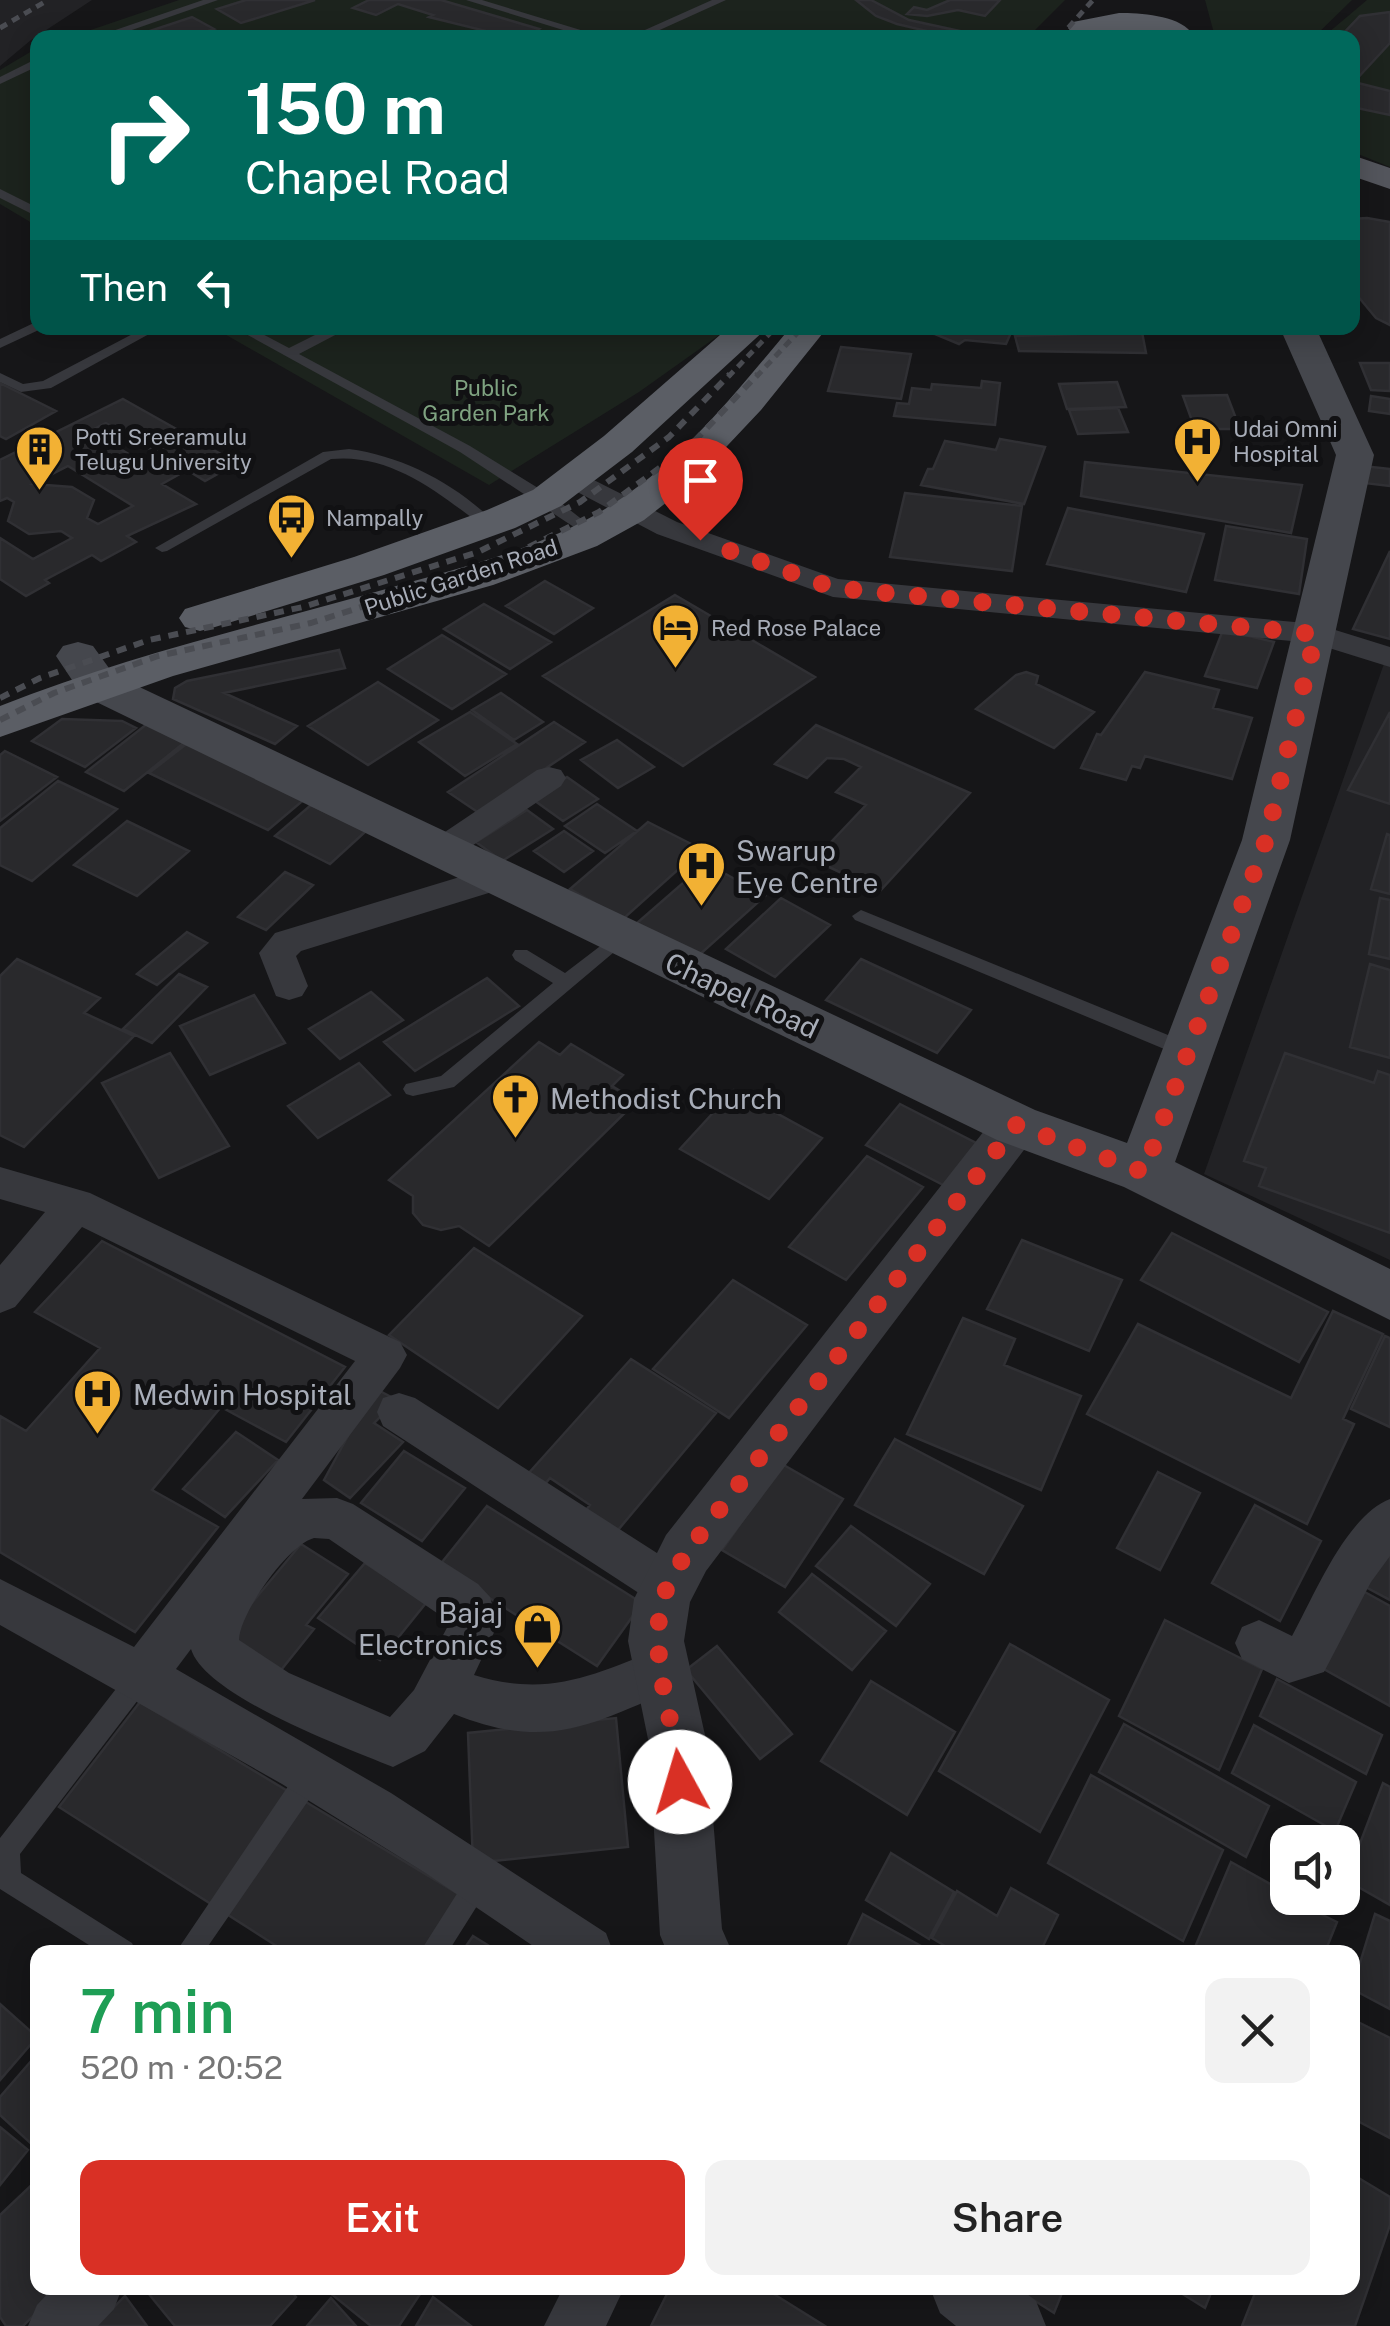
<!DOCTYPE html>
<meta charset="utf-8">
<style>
:root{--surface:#fff;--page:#f2f2f2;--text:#222;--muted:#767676;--accent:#d93025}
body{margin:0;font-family:"Public Sans",sans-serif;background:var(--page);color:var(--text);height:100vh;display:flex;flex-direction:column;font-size:38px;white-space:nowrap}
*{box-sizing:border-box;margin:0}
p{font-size:32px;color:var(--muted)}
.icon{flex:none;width:55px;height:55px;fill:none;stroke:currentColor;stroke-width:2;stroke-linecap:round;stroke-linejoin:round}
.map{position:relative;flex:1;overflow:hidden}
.details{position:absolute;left:30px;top:1945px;width:1330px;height:350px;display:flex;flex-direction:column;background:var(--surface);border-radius:20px;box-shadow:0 5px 25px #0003}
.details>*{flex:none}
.banner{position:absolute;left:30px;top:30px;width:1330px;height:305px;border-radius:20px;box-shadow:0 5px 25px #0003;background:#00695c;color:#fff;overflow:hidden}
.fabs{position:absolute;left:1270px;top:1825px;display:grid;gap:20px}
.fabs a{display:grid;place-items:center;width:90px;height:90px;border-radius:20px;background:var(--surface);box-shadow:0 5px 25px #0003;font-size:50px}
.pin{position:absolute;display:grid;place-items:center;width:85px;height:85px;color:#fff;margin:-102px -42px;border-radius:50% 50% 50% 0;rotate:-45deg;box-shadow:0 0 10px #0007}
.pin .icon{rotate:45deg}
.me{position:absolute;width:110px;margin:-55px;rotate:354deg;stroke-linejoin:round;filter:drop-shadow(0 0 8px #0008)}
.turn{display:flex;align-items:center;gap:35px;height:210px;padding:0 50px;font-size:45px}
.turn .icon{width:130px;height:130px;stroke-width:2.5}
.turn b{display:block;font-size:70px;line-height:85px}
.then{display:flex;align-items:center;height:95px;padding:0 50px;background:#0003;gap:20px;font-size:38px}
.round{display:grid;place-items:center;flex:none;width:105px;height:105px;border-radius:20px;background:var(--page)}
.headline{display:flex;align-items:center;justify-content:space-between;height:170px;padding:0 50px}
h1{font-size:60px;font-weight:600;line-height:75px;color:#1e9e55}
.cta{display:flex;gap:20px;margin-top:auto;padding:20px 50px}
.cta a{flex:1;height:115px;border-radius:20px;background:var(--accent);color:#fff;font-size:40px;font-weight:600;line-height:115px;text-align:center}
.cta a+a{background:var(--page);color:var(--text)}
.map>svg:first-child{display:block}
</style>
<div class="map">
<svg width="1390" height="2326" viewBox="0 0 1390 2326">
<rect width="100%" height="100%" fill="#161618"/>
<!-- built -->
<path fill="#222225" d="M0,0h92l-61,40 -31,26z
M1386,658l4,1v601l-186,-86z"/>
<!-- green -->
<path fill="#1c231d" d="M179,0h886l-38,38h-960z
M1205,0h147l-39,38 -98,-1z
M1367,0h23v167l-37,-15 -1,-114h-30z
M37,48v178l-37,-22v-134z
M214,328h515l-90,64 -150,93z"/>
<!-- building -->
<path fill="#29292c" stroke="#303034" stroke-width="2.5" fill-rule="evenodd" d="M246,0h69l-74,23 -24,-14z
M369,0h72l98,29 -15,9h-37l7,-5 -65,-16 4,-2 -35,-11 -22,11 -23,-7z
M856,0h15l38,20 55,12 -8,6 -59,-14 -21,-8z
M950,0h50l-15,16 -27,-6 -31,6 -20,-2 7,-7 13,3z
M1390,12v31l-36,39 36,9v24l-38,-8v-69h-13l21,-22z
M192,17l22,12 -25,9h-42l-6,-4z
M1367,218l23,4v103l-14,-7 -24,-29v-70z
M890,328h123l-7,16 -41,-4 -6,4 -24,-10 -48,-4z
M1038,328h73l1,3 -72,1z
M1142,332l4,21 -127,-2 -4,-15z
M841,347l70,7 -10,45 -73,-8z
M1360,363h30v28l-19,-1z
M982,381l18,2 -5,42 -101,-9 3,-13 12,1 3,-16 19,2 1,-6 49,4z
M1117,382l9,25 -59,2 -8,-25z
M0,383l56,28 -50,28 -6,-3z
M1227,395l13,34h-45l-12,-33z
M1371,396l19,3v15l-21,-3z
M123,399l96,54 -7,4 18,10 -25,14 -18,-11 -25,14 34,20 -69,32 9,6 -35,19 -9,-6 -47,25 4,3 -23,13 -26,-17v-41l33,21 39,-21 -11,-7 -32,3 -21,-13 6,-19 -7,-4 -7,3v-41zM106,423l69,41 -16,8 -69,-41zM68,466l65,40 -35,18 -11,-6 7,-18 -22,-13 -39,-3z
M1118,408l10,24 -50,2 -9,-24z
M1000,439l45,8 -21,57 -103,-19 7,-16h5l12,-28 51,9z
M1085,462l217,23 -11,48 -210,-37z
M1363,466l27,3v17l-26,-3z
M905,493l117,13 -10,65 -122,-14z
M1068,508l136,26 -18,58 -139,-28z
M1226,526l81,13 -8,55 -84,-14z
M1390,551v88l-37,-10z
M545,581l48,27 -39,26 -48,-28z
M675,595l140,82 -132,89 -140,-90z
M484,604l67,38 -41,27 -66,-40z
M1223,630l51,12 -17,46 -52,-12z
M442,635l64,39 -54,35 -64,-40z
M339,650l6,18 -121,25 73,33 -22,18 -102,-45 2,-11 12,-7z
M1026,672l12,4 -2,8 58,28 -40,36 -78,-39 40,-34z
M1145,672l74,18 -6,18 39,10 -20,61 -87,-23 -5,12 -8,-2 -6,14 -45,-12 16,-34 4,1z
M378,682l60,38 -70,45 -60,-39z
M501,693l42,29 -29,18 -42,-30z
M470,712l47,32 -52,32 -46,-34z
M1390,712v92l-42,-14z
M62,719l60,2 14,7 -51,39 -53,-26z
M554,722l31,20 -106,71 -31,-21z
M147,724l38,18 -61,49 -38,-19z
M816,725l154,68 -90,98 -66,-31 52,-55 -30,-13 25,-25 -17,-8 -17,-1 -20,20 -32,-14z
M617,740l37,27 -36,21 -37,-28z
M189,742l118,55 -39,33 -119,-57z
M5,751l52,26 -57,44v-66z
M567,777l31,22 -35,22 -32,-23z
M58,781l59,28 -85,72 -32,-16v-37z
M597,804l40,27 -32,22 -40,-27z
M311,805l55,26 -36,33 -55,-28z
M527,810l26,19 -51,32 -26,-19z
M127,821l62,30 -52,45 -63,-31z
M648,822l53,27 -78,70 -53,-30z
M564,831l29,20 -29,21 -30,-21z
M1387,834l3,1v59l-19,-5z
M706,863l59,33 -68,61 -60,-34z
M285,872l28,13 -47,45 -28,-13z
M781,898l49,27 -55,52 -49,-28z
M1380,898l10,2v59l-21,-5z
M187,932l20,11 -50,42 -20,-11z
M17,959l83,39 -16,15 50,23 -110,111 -24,-12v-159z
M861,959l110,51 -34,43 -111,-53z
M1370,964l20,6v88l-40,-11z
M179,974l28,13 -55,56 -29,-14z
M487,978l32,28 -104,65 -31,-29z
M371,992l32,28 -63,39 -31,-30z
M254,995l31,48 -75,32 -30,-49z
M539,1042l21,13 11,-11 52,31 -11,11 25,15 -148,145 -30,-20 -18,4 -18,-5 -10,-12v-17l-24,-16z
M170,1053l59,93 -70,32 -57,-95z
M1285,1053l89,30 4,-12 12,4v158l-131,-47 7,-18 -22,-7z
M359,1063l31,32 -72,43 -30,-32z
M734,1090l88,48 -53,61 -89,-50z
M900,1104l80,41 -33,42 -81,-42z
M867,1156l56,31 -77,93 -57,-33z
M1172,1233l156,79 -29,50 -158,-82z
M1022,1240l100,40 -33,71 -102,-42z
M102,1241l243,126 -59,75 -65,-35 -69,83 66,37 -83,105 -135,-80v-136l26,15 74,-83 -65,-36z
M474,1248l108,68 -84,92 -109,-73z
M733,1280l74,45 -78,93 -76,-49z
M1333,1311l50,23 -40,85 11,5 -47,100 -220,-110 51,-90 153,74z
M963,1318l52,21 -11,26 77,31 -40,94 -134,-56z
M1385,1336l5,2v89l-39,-18z
M631,1359l85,54 -103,123 -31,-21 8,-10 -40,-27 -16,19 -16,-12z
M374,1388l23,12 -23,23 29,19 -53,56 -26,-18z
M236,1432l42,28 -53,57 -42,-28z
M895,1439l128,67 -39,68 -129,-69z
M404,1451l61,37 -43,53 -61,-38z
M782,1464l61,35 -58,88 -63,-37z
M1158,1472l42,21 -40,77 -43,-22z
M1255,1505l66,36 -41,80 -68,-38z
M487,1506l155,97 -45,63 -158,-100z
M851,1526l79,58 -34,42 -80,-60z
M1390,1526v74l-30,-16z
M301,1544l47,30 -42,51 8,4 -33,41 -55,-36z
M365,1563l61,40 -46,57 -62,-42z
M812,1574l74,57 -34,39 -73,-58z
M1352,1585l38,21v100l-77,-43z
M1165,1620l97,49 -43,101 -100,-54z
M1010,1644l99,56 -69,132 -101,-61z
M717,1646l75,88 -32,25 -74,-89z
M1277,1679l105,56 -16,39 -106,-58z
M871,1681l84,51 -48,83 -86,-54z
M140,1702l335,202 -30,48h-159l-227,-145z
M616,1718l12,129 -155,16 -5,-130z
M1124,1724l145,82 -23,51 -147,-85z
M1254,1725l102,57 -21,49 -103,-58z
M1091,1775l132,75 -40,91 -135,-78z
M1383,1783l7,4v118l-44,-25z
M891,1853l63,39 -25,47 -63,-39z
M1231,1862l57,32v4l49,24 -12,30h-132z
M1011,1888l47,27 -18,37h-85l-23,-14 25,-47 40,25z
M863,1914l69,38h-87z
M1375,1914l15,7v88l-38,-20z
M473,1936l26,16h-37z
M0,2004l37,33 -37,43z
M1352,2019l38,19v100l-38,-20z
M38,2053v97l-38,-35v-18z
M0,2127l28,23 -28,35z
M1352,2174l38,23v28l-35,101h-113l15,-38h95z
M38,2179v109h24l-39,38h-17l-6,-9v-102z
M144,2288h99l3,4 4,-4h38l8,9 -26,29h-95z
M324,2288h100l-25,38h-28z
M670,2288h94l61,38h-174z
M1015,2288h49l-10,25z
M1173,2288h40l-8,20z
M125,2296l22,30h-52z
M433,2297l38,29h-55z
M331,2298l25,28h-49z"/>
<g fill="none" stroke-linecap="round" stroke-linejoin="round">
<!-- service -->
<path fill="#37383d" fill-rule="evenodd" d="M203,0h15l-109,38h-17z
M466,0h16l125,38h-18z
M712,0h14l-84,38h-15z
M38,58v8l-38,18v-7z
M0,189l38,19v9l-38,-19z
M38,321v7h5l-43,20v-9z
M144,328h16l-109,60 -30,4 -21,-10v-9l23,11 20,-3z
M235,328h16l38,20 40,-20h10v5l-40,21 171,92 86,53 42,33 -7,4 -5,-1 -126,-83z
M349,449c54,7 109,36 147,75l-7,4 -5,-1c-45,-34 -93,-74 -153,-68l-164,92 -5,1 -7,-4 168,-96z
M861,910l334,136 3,5 -3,5h-14l-326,-136 -3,-4z
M620,931l9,6 -3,5 -172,145 -41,9 -7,-2 -3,-5 3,-5 35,-8 112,-93 -38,-23 -3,-5 3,-5h12l38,23z
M142,1663l9,4 3,8 -3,8 -131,171 1,19 111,70 4,9h-36l-100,-63v-51l133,-171z
M310,1764l9,3 4,9 -4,9 -115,167h-28l125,-185z
M481,1866l9,4 4,9 -46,73h-28l52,-82z"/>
<!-- minor -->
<path fill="#37383d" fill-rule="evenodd" d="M574,470l103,52 161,57 478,45 74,23v20l-77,-24 -480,-46 -176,-63 -93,-49 -4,-6 4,-6z
M549,767l12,3 5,8 -5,8 -107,72 -12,4 -12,-4 -5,-8 5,-8 107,-72z
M496,866l12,3 6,9 -6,9 -207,64 -5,5 12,30 -6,10 -13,4 -13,-4 -17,-43 16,-20z
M0,1167l90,26 310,149 7,13 -7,13 -98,131 35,-1 16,6 125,80 12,13 8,27 -24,51c75,23 119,0 188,-27l17,7 7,16 -7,16c-87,37 -130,65 -225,27l-29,37 -32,16c-47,-19 -188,-71 -202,-118l-15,20 215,124 215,140 7,19h-71l-115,-78 -145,-90 -282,-159v-46l134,68 221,-286 -273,-134 -67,80 -15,6v-48l45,-53 -45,-13zM314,1538l15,1 121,83 -36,68 -24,27 -101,-44 -50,-33c0,-26 49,-95 75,-102z
M399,1393l16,5 270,173 7,15 -7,15 -17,7 -17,-7 -268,-175 -6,-14 6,-14z
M1390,1499v57l-19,26 -47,90 -35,11 -47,-24 -7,-16 7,-16 17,-7 33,16c22,-40 54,-120 98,-137z
M53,2288h69l-8,21 -16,17h-70l9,-21z
M563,2288h61l-18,38h-62z"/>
<!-- tertiary -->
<path fill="#37383d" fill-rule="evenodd" d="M1016,1107l17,5 6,13 -6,13 -327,433 -16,31 -6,39 23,103 15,185 10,23h-65l-7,-17 -11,-191 -21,-103 6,-42 32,-64 333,-423z
M930,2288h89l17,13 10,25h-90l-16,-13z"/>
<!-- secondary -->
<path fill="#45474d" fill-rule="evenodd" d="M1280,328h36l58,127 -84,385 -115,322 215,107v51l-266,-133 -127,-47 -915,-445 -26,-39 7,-10 15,-4 15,4 21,29 921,435 92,33 115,-303 94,-385z"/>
<!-- primary -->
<path fill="#53555c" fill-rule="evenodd" d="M1352,155l38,13v21l-38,-13z"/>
<!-- trunk -->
<path fill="#5b5e65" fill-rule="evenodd" d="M1119,13c21,0 58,2 72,19l-4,6h-23l-34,-8 -47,7 -10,-3 -5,-6 5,-6z
M728,328h39l-135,124 -71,54 -46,22 -131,47 -169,52 -15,4 -15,-4 -6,-9 6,-9 169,-52 133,-47 46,-20 71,-54z
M790,328h37l-66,82 -66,70 -51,40 -47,26 -104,39 -320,91 -173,61v-31c125,-50 256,-80 386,-117 77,-22 159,-41 227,-85 71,-45 124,-113 177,-176z"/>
<!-- rail-far1 -->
<path stroke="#4a4c52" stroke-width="5" stroke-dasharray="8 6" stroke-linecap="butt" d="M0,28l48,-28
M1059,38l34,-38
M728,377l47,-49
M756,377l46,-49"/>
<!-- rail -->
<path stroke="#4a4c52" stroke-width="6" stroke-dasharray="10 8" stroke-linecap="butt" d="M0,698l40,-20 109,-38 154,-33 175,-55 102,-50 89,-65 61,-63
M0,720l54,-27 104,-37 153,-33 182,-58 106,-53 92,-67 67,-71"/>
</g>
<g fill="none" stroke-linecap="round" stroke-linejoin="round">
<!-- route -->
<path stroke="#d93025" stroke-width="18" stroke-dasharray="0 32.4" d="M680,1782c-4,-59 -32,-121 -18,-180 4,-17 16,-34 24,-49l330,-428 128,47 122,-332 50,-206 -482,-46 -134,-48"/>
</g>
<!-- icons -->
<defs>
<symbol id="hospital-pin" viewBox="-11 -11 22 30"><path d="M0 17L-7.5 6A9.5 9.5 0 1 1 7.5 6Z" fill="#f2b134" stroke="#111113"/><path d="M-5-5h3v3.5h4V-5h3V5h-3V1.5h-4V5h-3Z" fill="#111"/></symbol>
<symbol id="building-pin" viewBox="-11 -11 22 30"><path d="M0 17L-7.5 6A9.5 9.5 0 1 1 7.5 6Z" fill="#f2b134" stroke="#111113"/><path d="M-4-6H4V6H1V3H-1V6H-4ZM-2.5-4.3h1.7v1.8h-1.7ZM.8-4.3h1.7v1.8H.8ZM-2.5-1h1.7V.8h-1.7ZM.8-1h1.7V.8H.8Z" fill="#111"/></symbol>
<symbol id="bus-pin" viewBox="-11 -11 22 30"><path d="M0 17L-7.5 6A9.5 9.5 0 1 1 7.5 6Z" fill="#f2b134" stroke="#111113"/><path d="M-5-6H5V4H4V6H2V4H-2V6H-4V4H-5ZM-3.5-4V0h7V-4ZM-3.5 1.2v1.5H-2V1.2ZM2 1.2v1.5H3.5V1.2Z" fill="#111"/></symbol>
<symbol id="hotel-pin" viewBox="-11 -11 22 30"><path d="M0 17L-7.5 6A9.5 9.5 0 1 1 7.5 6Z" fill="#f2b134" stroke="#111113"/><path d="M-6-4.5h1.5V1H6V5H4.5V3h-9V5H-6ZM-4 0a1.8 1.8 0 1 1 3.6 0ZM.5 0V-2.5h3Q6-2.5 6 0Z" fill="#111"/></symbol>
<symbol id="church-pin" viewBox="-11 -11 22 30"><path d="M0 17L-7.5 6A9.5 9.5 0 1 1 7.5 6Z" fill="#f2b134" stroke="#111113"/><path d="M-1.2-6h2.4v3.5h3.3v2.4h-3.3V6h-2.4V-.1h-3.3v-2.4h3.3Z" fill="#111"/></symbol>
<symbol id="shop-pin" viewBox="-11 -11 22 30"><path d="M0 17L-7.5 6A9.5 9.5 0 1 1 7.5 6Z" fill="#f2b134" stroke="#111113"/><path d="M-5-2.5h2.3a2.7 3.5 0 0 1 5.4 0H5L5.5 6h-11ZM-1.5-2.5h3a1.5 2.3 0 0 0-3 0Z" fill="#111"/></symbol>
</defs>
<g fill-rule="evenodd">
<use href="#hospital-pin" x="1170" y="414" width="55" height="75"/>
<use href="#building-pin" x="12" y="422" width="55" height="75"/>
<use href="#bus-pin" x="264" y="490" width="55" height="75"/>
<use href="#hotel-pin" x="648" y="600" width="55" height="75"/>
<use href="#hospital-pin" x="674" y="838" width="55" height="75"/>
<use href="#church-pin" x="488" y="1070" width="55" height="75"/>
<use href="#hospital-pin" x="70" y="1366" width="55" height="75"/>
<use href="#shop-pin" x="510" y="1600" width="55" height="75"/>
</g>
<g text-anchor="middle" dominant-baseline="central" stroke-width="10" stroke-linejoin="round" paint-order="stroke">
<!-- far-park labels -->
<g font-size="22" fill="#7fa381" stroke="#111113">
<text x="486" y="388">Public<tspan x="486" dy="25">Garden Park</tspan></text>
</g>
<!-- far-poi labels -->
<g font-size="22" fill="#a8adb8" stroke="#111113" text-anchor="start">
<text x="1233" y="429">Udai Omni<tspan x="1233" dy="25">Hospital</tspan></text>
<text x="75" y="437">Potti Sreeramulu<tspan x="75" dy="25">Telugu University</tspan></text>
<text x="326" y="518">Nampally</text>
<text x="711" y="628">Red Rose Palace</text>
</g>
<!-- far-street labels -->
<g font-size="22" fill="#a8adb8" stroke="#111113">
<text transform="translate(461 577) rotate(-18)">Public Garden Road</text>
</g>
<!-- poi labels -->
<g font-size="28" fill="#a8adb8" stroke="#111113" text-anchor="start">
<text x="736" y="850">Swarup<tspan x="736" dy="32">Eye Centre</tspan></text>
<text x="550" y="1098">Methodist Church</text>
<text x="133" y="1394">Medwin Hospital</text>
<text x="503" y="1612" text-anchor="end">Bajaj<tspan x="503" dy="32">Electronics</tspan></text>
</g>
<!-- street labels -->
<g font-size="28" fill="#a8adb8" stroke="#111113">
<text transform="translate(742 995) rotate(25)">Chapel Road</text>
</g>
</g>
</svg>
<div class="fabs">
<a><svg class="icon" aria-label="sound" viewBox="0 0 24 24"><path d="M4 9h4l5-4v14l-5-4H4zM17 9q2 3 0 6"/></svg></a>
</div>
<div class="pin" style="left:700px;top:540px;background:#d93025"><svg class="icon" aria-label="arrive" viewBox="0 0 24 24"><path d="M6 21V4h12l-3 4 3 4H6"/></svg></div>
<svg class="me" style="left:680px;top:1782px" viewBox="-20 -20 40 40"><circle r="19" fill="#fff"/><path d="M0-13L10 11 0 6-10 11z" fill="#d93025"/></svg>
<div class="banner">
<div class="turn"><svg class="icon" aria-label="right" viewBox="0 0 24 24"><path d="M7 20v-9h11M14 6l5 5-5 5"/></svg><div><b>150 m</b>Chapel Road</div></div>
<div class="then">Then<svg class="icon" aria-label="left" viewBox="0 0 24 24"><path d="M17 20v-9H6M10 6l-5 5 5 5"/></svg></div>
</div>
<section class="details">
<div class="headline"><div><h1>7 min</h1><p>520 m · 20:52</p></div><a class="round"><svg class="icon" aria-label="close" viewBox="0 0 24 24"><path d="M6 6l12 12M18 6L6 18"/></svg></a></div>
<div class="cta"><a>Exit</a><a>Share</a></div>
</section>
</div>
